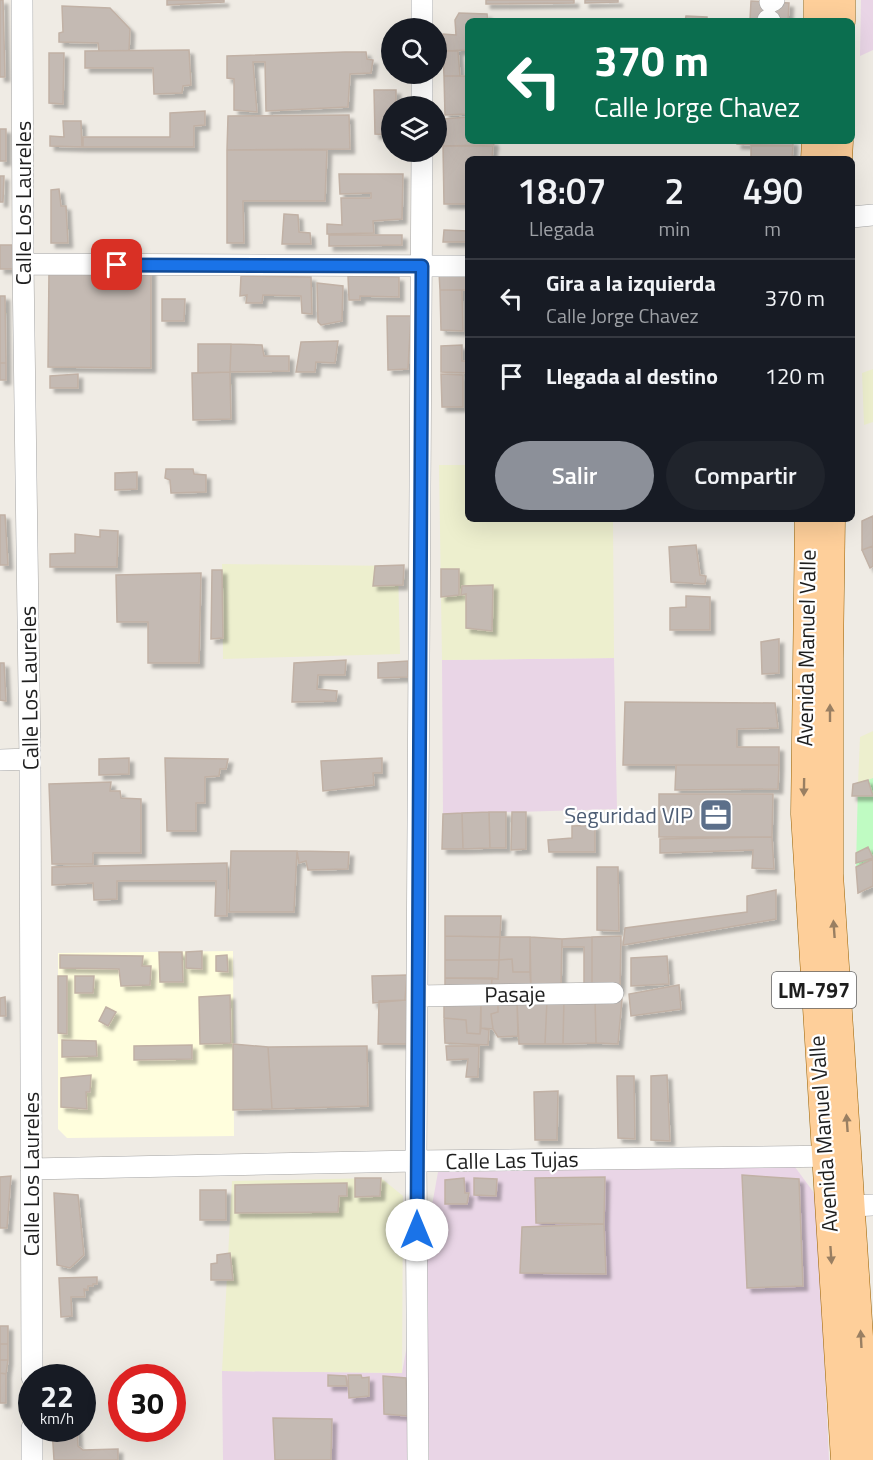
<!DOCTYPE html>
<html lang="es">
<style>
:root{--surface:#171b24;--page:#20242c;--text:#f1f3f6;--muted:#9ea1a6;--line:#363941;--accent:#8c9099}
body{margin:0;font-family:"Titillium Web",sans-serif;background:var(--page);color:var(--text);height:100vh;display:flex;flex-direction:column;font-size:22px;white-space:nowrap}
*{box-sizing:border-box;margin:0}
p{font-size:20px;color:var(--muted)}
.icon{flex:none;width:33px;height:33px;fill:none;stroke:currentColor;stroke-width:2;stroke-linecap:round;stroke-linejoin:round}
.map{position:relative;flex:1;overflow:hidden}
.panel{position:absolute;left:465px;top:156px;width:390px;height:366px;display:flex;flex-direction:column;background:var(--surface);border-radius:9px;box-shadow:0 6px 24px #0002}
.panel>*{flex:none}
.banner{position:absolute;left:465px;top:18px;width:390px;height:126px;border-radius:9px;box-shadow:0 6px 24px #0002;background:#0b6e4f;color:#fff;overflow:hidden}
.fabs{position:absolute;left:381px;top:18px;display:grid;gap:12px}
.fabs a{display:grid;place-items:center;width:66px;height:66px;border-radius:50%;background:var(--surface);box-shadow:0 6px 24px #0002;font-size:30px}
.speed{position:absolute;left:18px;top:1364px;display:flex;gap:12px;font-size:30px;font-weight:700;text-align:center}
.speed>*{display:grid;place-content:center;width:78px;height:78px;border-radius:50%;background:var(--surface);box-shadow:0 6px 24px #0002;line-height:1}
.speed small{font-size:15px;font-weight:400}
.speed .limit{border:9px solid #d22;background:#fff;color:#111}
.pin{position:absolute;display:grid;place-items:center;width:51px;height:51px;color:#fff;margin:-26px;border-radius:12px;box-shadow:0 3px 9px #0006}
.me{position:absolute;width:66px;margin:-33px;rotate:0deg;stroke-linejoin:round;filter:drop-shadow(0 0 4px #0008)}
.turn{display:flex;align-items:center;gap:21px;height:126px;padding:0 30px;font-size:27px}
.turn .icon{width:78px;height:78px;stroke-width:2.5}
.turn b{display:block;font-size:42px;line-height:51px}
.eta{display:flex;justify-content:space-evenly;align-items:center;height:102px;text-align:center}
.eta b{font-size:36px;font-weight:600;line-height:42px}
.cta{display:flex;gap:12px;margin-top:auto;padding:12px 30px}
.cta a{flex:1;height:69px;border-radius:36px;background:var(--accent);color:#fff;font-size:24px;font-weight:600;line-height:69px;text-align:center}
.cta a+a{background:var(--page);color:var(--text)}
ul{padding:0;list-style:none}
li{display:flex;align-items:center;gap:18px;height:78px;padding:0 30px;border-top:2px solid var(--line)}
li div{flex:1}
li b{display:block;font-size:22px}
li em{font-style:normal}
.map>svg:first-child{display:block}
</style>
<div class="map">
<svg width="873" height="1460" viewBox="0 0 873 1460">
<defs>
<filter id="shadow"><feDropShadow dx="4.5" dy="4.5" stdDeviation="1.5" flood-color="#0004"/></filter>
</defs>
<rect width="100%" height="100%" fill="#efebe4"/>
<!-- industrial -->
<path fill="#e9d5e6" d="M861,0h12v50l-13,6z
M614,658l3,151 -174,5 -1,-154z
M795,1167l22,30 12,263h-606l-1,-89 180,2 36,-201z"/>
<!-- education -->
<path fill="#fffedd" d="M233,951l1,185 -167,2 -9,-9v-176z"/>
<!-- farmland -->
<path fill="#edefce" d="M873,369v53l-9,3 -2,-52z
M439,465h29v54h145l1,139 -172,2z
M222,564l176,2 2,88 -177,5z
M873,731v47l-15,6 2,-47z
M381,1178l22,18 -1,177 -180,-2 10,-190z"/>
<!-- park -->
<path fill="#bffbc2" d="M873,778v82l-17,7 2,-83z"/>
<!-- building -->
<path fill="#c4bab3" stroke="#c1b1a5" stroke-width="1.5" filter="url(#shadow)" d="M0,0h3l2,77h-5z
M167,0h57v2l-57,3z
M486,0h88v3l-88,1z
M585,0h33v2l-33,1z
M751,1l38,2 -1,18 -38,-1z
M62,6l48,2 20,21 -1,22h-30l-1,-8 -39,-1v-9l4,-1z
M459,13l28,1 1,7h-20v29l-25,1v-17l13,1 -1,-15z
M686,16l21,1v4h-22z
M189,50l2,35 -8,1 -1,7 -28,1 -1,-26h-68v-17z
M443,51h15l2,25h-16z
M345,52h21l1,7 6,1 -2,13 -21,1 -2,33 -82,4 -1,-49h-12l4,50 -23,-2v-31l-7,-1v-22z
M49,53h15l-1,51 -14,-1z
M444,76h24v27h-1h1v11l-23,1z
M374,90h22v16h-4v29l-17,-1z
M205,111v14l-11,1v21h-111v-10h87v-24z
M349,115l1,34 -123,1 1,-34z
M468,117v24h25l1,4 -51,1v-27z
M63,121h18l1,26 -32,-1v-10l14,1z
M0,129h6v32h-6z
M737,141h56v5l-56,-2z
M443,146h50l-1,13h-24v45h-24z
M751,146h42l-1,13h-41z
M227,150h100l-2,51h-82l1,42h-17z
M339,174h64l-1,45 -29,2 1,12 -47,1v-10l15,1 -1,-27h30v-5l-31,1z
M0,176h4l-1,26h-3z
M59,189l2,17h5l2,37h-17v-53z
M284,214l14,1 1,17 11,1 1,11h-29z
M444,230l24,1v11h-25z
M329,235h73v10l-73,1z
M0,245h12l1,24h-13z
M49,269h102v99l-103,-1z
M439,272l29,1v17h-28z
M241,276l70,1 1,37 -10,-1 -1,-17 -38,-1 -1,8h-16l1,-8 -7,1z
M348,276l51,1v20l-39,-1v4h-11z
M317,283l26,3 -1,35 -21,4 -3,-3z
M440,290h22l1,41 -22,-1z
M0,296h5l1,67h-6z
M162,299h23l-1,22h-22z
M387,316h24l-3,53 -20,1z
M338,341l-3,22 -19,-1 -1,10h-19l5,-30z
M198,344h33l-1,28 -32,1z
M231,344l31,1 2,11h25v15l-59,1z
M462,345v16h6v12l-27,-1v-26z
M0,363h6v17h-6z
M230,372l1,47 -38,1 -1,-47z
M78,374v14h-28v-12z
M441,374l22,1v32h-21z
M166,469h27l1,5 12,1v17l-35,1 -1,-13 -5,-2z
M137,472v17l-22,1v-17z
M0,515h5l3,50h-8z
M873,516v30l-11,4v-29z
M100,530l18,1 -1,36h-67v-13l25,-1v-19l25,3z
M696,545l4,30 6,1 -1,8 -34,-2 -2,-35z
M873,546v20l-3,2 -8,-18z
M404,565l-1,20 -30,1 2,-20z
M441,569h18v26l-18,2z
M212,570h10l1,68 -12,1z
M201,573l-2,90h-51v-41h-31l-1,-47z
M493,585l-1,46 -26,-3v-34l-5,1 1,-9z
M686,596l24,1v33h-40v-22l16,-1z
M779,639v34l-17,1 -1,-32z
M346,660l-1,15h-27l-1,14 20,2 -1,10 -44,1 2,-39z
M408,661v16l-30,1v-15z
M0,663h4l2,38 -6,-1z
M625,702l150,1 3,25 -41,1v18h42v18h-156z
M129,758v16l-30,1v-16z
M165,758l63,1 -2,10h-6l-1,7 -14,1v26h-9v28h-29z
M382,758v15h-9l1,12 -51,6 -2,-30z
M676,765h103l-1,24 -103,1z
M868,780l5,16h-21l1,-12z
M111,782l-1,9h10l1,7 20,1v54h-48v11h-41l-3,-80z
M659,794h114l-1,43h-113z
M489,812l1,36 -27,1 -1,-36z
M489,812h17v36h-16z
M512,812h14v37l-15,1z
M462,813l1,36h-21l1,-35z
M595,825v27h-46l-1,-12 24,-2v-12z
M772,837l2,32 -22,-1 1,-18 -93,3v-14z
M868,847l5,11 -17,5v-10z
M231,851h66l-3,61h-65z
M297,851l52,1 -1,17 -40,1 -2,-9 -7,2z
M873,859v27l-15,7 -2,-26z
M227,863v53h-12l1,-35h-99v18l-23,1 -1,-17 -41,2v-18z
M597,867h21l1,64 -22,-1z
M776,890v29l-153,26 2,-17 122,-16v-16z
M445,916h56l-1,21 -55,-1z
M445,936l55,1 -1,23h-54z
M621,936l-1,54 -28,-1v-52z
M500,937h30v35h-17l-1,-13 -13,1z
M530,937l32,2 -1,50 -30,1z
M592,937v52h-8v-42h-22v-8z
M202,951v18l-16,-1v-16z
M159,952h23l1,30h-23z
M60,955l83,1 -1,10h9l-1,19 -29,1 -2,-17 -59,-1z
M227,955l1,17 -12,-1v-15z
M667,956l2,28 -38,2v-28z
M512,959l1,13h17l1,18 -40,1 1,-13 6,1 1,-19z
M445,960h54l-1,19 -53,-1z
M407,975l-2,25 -32,3 -1,-27z
M58,976h9v58l-9,-1z
M75,976h19l-1,17h-18z
M445,978h47l-1,13 -46,-1z
M679,985l2,24 -50,7 -2,-22z
M230,995l1,48 -31,1 -1,-47z
M5,997l1,19h-6v-18z
M595,997l1,46 -33,1 1,-46z
M595,997l27,2 -4,45 -22,-1z
M564,998l-1,46h-18l2,-44z
M408,1000v44h-30l1,-43z
M547,1000l-2,44h-26l-2,-42z
M481,1001l-1,33 -13,-1 -1,-13 -22,-2v-16z
M481,1001l17,1v10l-7,2 2,15 -12,-1z
M498,1002h19l1,34 -20,1 -5,-8 -2,-15 7,-2z
M106,1007l10,5 -8,14 -9,-5z
M444,1018l22,2 1,13 13,1 1,-6 8,2 -1,15 -43,-2z
M62,1040l34,1 1,15 -35,1z
M233,1044l35,3 4,62 -39,1z
M192,1045v14l-58,1v-14z
M367,1046l1,60 -96,3 -4,-62z
M446,1046h33l-1,31h-12l2,-18 -21,1z
M91,1075l-1,17h-4l1,17 -26,-2v-29z
M667,1075l3,66 -19,-1v-64z
M617,1076h17l1,63 -17,-1z
M558,1091l-1,49h-22l-1,-48z
M742,1175l57,4 4,107 -56,2z
M11,1176l-4,52h-7v-51z
M605,1177l-1,47 -68,-1 -1,-45z
M355,1178h26l-1,18 -25,1z
M464,1178l1,15h4l-2,11h-22v-24z
M474,1178l23,1 -1,17 -22,-1z
M347,1183v13h-8l-1,16 -103,1v-28z
M200,1190h26v30h-26z
M54,1193l24,2 6,60 -14,13 -13,-3z
M604,1224l2,50 -86,-1 2,-46z
M230,1253l3,27h-22v-16l6,-1v-8z
M97,1277v7h-4v2h-5v4l-4,-1 1,8h-14l1,19 -11,1 -2,-39z
M0,1326h8v18h-8z
M0,1344h8v16h-8z
M0,1360h8l-2,14 -6,-1z
M0,1373l6,1v29h-6z
M328,1375l18,1 1,10h-19z
M348,1375h13l1,3 7,-1v19l-20,2z
M383,1376l23,2 2,38 -24,-2z
M273,1418l59,1 -1,41h-56z
M52,1428h25l1,18 5,4 35,-1v11h-64z"/>
<g fill="none" stroke-linecap="round" stroke-linejoin="round">
<defs>
<path id="minor" d="M22,0l1,264 7,495 2,618
M422,0v28
M770,2l4,-2
M768,20l2,1
M422,74v32
M852,217l21,-2
M23,264l445,2
M0,760l30,-1
M417,996l196,-3
M31,1169l385,-8 425,-5
M853,1206l20,-1
M32,1428v32
M418,1460l-2,-299 6,-1009"/>
<path id="major" d="M817,21v-21
M842,21v-21
M814,159l1,-18
M839,159l1,-18
M808,519l-4,295 40,646
M832,519l-2,139v216l38,586"/>
</defs>
<!-- minor casing -->
<use href="#minor" stroke="#a5a5a5" stroke-width="22"/>
<!-- major casing -->
<use href="#major" stroke="#986000" stroke-width="27"/>
<!-- minor -->
<use href="#minor" stroke="#fff" stroke-width="21"/>
<!-- major -->
<use href="#major" stroke="#fecf9a" stroke-width="26"/>
</g>
<!-- one-way arrows -->
<defs><path id="oneway-solid" d="M-6-.8H1V-3.2L6.5 0L1 3.2V.8H-6Z" transform="scale(1.5)"/></defs>
<g fill="#997f62">
<use href="#oneway-solid" transform="translate(830 713) rotate(-90)"/>
<use href="#oneway-solid" transform="translate(804 787) rotate(91)"/>
<use href="#oneway-solid" transform="translate(834 929) rotate(-94)"/>
<use href="#oneway-solid" transform="translate(847 1123) rotate(-94)"/>
<use href="#oneway-solid" transform="translate(831 1255) rotate(86)"/>
<use href="#oneway-solid" transform="translate(861 1339) rotate(-93)"/>
</g>
<g fill="none" stroke-linecap="round" stroke-linejoin="round">
<defs>
<path id="route" d="M117,265l305,1 -5,964"/>
</defs>
<!-- route casing -->
<use href="#route" stroke="#114b97" stroke-width="15"/>
<!-- route -->
<use href="#route" stroke="#1a73e8" stroke-width="10"/>
</g>
<!-- icons -->
<defs>
<symbol id="office-square" viewBox="-11 -11 22 22"><rect x="-9" y="-9" width="18" height="18" rx="4" fill="#5c6f8a" stroke="#fff"/><path d="M-6-3h4V-5.5h4V-3h4V5H-6ZM-1-4.5V-3h2v-1.5ZM-6 0V1H6V0Z" fill="#fff"/></symbol>
</defs>
<g fill-rule="evenodd">
<use href="#office-square" x="697" y="796" width="38" height="38"/>
</g>
<g text-anchor="middle" dominant-baseline="central" stroke-width="4.5" stroke-linejoin="round" paint-order="stroke">
<!-- shield labels -->
<rect fill="#fff" stroke="#626262" stroke-width="1.5" x="772" y="972" width="84" height="36" rx="4.5"/>
<g font-size="21" font-weight="bold" fill="#1e1e1e">
<text x="814" y="990">LM-797</text>
</g>
<!-- street labels -->
<g font-size="22" fill="#1e1e1e" stroke="#fff">
<text transform="translate(23 203) rotate(-90)">Calle Los Laureles</text>
<text transform="translate(806 648) rotate(-89)">Avenida Manuel Valle</text>
<text transform="translate(29 688) rotate(-91)">Calle Los Laureles</text>
<text transform="translate(515 994) rotate(-1)">Pasaje</text>
<text transform="translate(823 1134) rotate(-94)">Avenida Manuel Valle</text>
<text transform="translate(512 1160) rotate(-1)">Calle Las Tujas</text>
<text transform="translate(31 1174) rotate(-90)">Calle Los Laureles</text>
</g>
<!-- service labels -->
<g font-size="22" fill="#4e5e75" stroke="#fff" text-anchor="end">
<text x="693" y="815">Seguridad VIP</text>
</g>
</g>
</svg>
<div class="fabs">
<a><svg class="icon" aria-label="search" viewBox="0 0 24 24"><circle cx="10" cy="10" r="6"/><path d="M15 15l6 6"/></svg></a>
<a><svg class="icon" aria-label="layers" viewBox="0 0 24 24"><path d="M12 4l9 5-9 5-9-5zM3 14l9 5 9-5"/></svg></a>
</div>
<div class="speed"><div>22<small>km/h</small></div><div class="limit">30</div></div>
<div class="pin" style="left:117px;top:265px;background:#d93025"><svg class="icon" aria-label="arrive" viewBox="0 0 24 24"><path d="M6 21V4h12l-3 4 3 4H6"/></svg></div>
<svg class="me" style="left:417px;top:1230px" viewBox="-20 -20 40 40"><circle r="19" fill="#fff"/><path d="M0-13L10 11 0 6-10 11z" fill="#1a73e8"/></svg>
<div class="banner">
<div class="turn"><svg class="icon" aria-label="left" viewBox="0 0 24 24"><path d="M17 20v-9H6M10 6l-5 5 5 5"/></svg><div><b>370 m</b>Calle Jorge Chavez</div></div>
</div>
<section class="panel">
<div class="eta">
<div><b>18:07</b><p>Llegada</p></div>
<div><b>2</b><p>min</p></div>
<div><b>490</b><p>m</p></div>
</div>
<ul>
<li><svg class="icon" aria-label="left" viewBox="0 0 24 24"><path d="M17 20v-9H6M10 6l-5 5 5 5"/></svg><div><b>Gira a la izquierda</b><p>Calle Jorge Chavez</p></div><em>370 m</em></li>
<li><svg class="icon" aria-label="arrive" viewBox="0 0 24 24"><path d="M6 21V4h12l-3 4 3 4H6"/></svg><div><b>Llegada al destino</b></div><em>120 m</em></li>
</ul>
<div class="cta"><a>Salir</a><a>Compartir</a></div>
</section>
</div>
